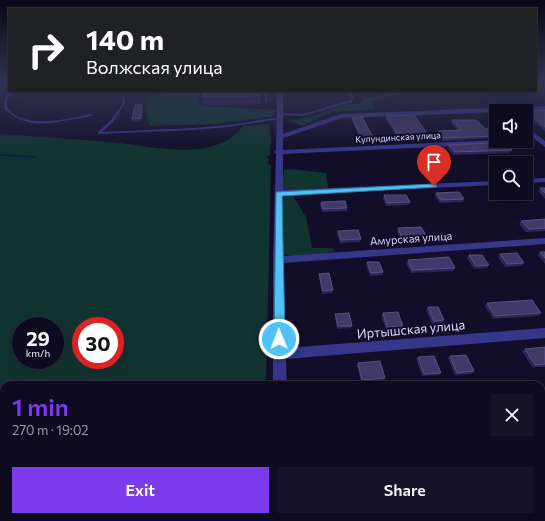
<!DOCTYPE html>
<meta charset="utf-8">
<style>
:root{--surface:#0e0a1f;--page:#171328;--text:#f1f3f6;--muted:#9b9aa4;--line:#2e2b3d;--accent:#7c3aed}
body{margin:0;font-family:Commissioner,sans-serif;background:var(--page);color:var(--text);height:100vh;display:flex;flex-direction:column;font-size:15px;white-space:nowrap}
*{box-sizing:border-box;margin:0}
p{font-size:13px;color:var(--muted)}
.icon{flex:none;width:22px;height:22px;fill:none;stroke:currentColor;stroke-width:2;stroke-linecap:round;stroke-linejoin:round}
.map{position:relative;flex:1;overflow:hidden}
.panel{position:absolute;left:0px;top:381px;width:545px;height:140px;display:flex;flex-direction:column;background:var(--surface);border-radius:12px 12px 0 0;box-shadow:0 4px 16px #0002,0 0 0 1px var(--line)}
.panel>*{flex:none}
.banner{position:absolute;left:8px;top:8px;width:529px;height:84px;border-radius:0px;box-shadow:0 4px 16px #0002,0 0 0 1px var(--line);background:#202124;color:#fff;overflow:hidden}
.controls{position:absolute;left:489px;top:104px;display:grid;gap:8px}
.controls a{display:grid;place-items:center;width:44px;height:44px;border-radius:0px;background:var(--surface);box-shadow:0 4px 16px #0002,0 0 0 1px var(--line);font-size:20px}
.speed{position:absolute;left:12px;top:317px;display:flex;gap:8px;font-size:20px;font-weight:700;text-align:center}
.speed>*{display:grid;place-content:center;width:52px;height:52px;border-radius:50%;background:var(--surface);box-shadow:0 4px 16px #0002,0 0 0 1px var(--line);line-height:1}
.speed small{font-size:10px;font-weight:400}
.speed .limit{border:6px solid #d22;background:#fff;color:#111}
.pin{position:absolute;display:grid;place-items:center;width:34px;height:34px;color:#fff;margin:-41px -17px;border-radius:50% 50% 50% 0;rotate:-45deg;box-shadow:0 0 4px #0007}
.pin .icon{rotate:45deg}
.me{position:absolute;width:44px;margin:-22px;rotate:359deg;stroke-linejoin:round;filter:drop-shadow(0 0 3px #0008)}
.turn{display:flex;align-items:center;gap:14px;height:84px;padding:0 12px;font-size:18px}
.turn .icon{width:52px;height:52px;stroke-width:2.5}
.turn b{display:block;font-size:28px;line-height:34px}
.round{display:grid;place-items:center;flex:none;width:42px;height:42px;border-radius:0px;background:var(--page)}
.head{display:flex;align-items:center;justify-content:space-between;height:68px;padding:0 12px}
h1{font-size:24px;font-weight:600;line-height:30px;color:var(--accent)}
.primary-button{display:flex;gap:8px;margin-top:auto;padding:8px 12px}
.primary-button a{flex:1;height:46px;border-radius:0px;background:var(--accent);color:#fff;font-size:16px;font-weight:600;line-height:46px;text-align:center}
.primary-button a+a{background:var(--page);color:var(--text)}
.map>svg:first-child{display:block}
</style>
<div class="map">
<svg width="545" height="521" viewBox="0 0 545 521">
<rect width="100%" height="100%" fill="#120e29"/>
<!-- green -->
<path fill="#113431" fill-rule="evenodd" d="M172,91h29l-3,14 2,1 77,4 -4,6 -56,8 -67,2 -4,-11 3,-18z
M393,91h15l-37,10 4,8 -43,3 -30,14 -13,-5 1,-1c19,0 37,-10 55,-15 6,-1 12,0 18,-3l-1,-3 14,-2z
M265,124l4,1 2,15 -1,16 -5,1 4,1 -1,6 3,1 -5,220h-262v132h259v4h-263v-387c40,3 80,5 119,9 26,3 54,9 80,6 17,-2 34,-9 44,-23zM21,326h34v34h-34zM81,326h34v34h-34z
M293,169l33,4 2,15 -44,3 -2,-4 2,-17z
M293,196l13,21 6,31h21l1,4 -36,4 -16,-2 1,-53 2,-4z"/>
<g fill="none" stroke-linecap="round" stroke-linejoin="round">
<!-- stream -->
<path stroke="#07224a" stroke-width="2" d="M0,155l35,2"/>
<!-- lane -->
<path fill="#36368b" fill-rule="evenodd" d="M9,90l2,1 -4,7v10c3,3 7,7 12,9 20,10 52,1 72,-3l2,1c-8,3 -17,4 -25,5 -23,5 -47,7 -64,-12l1,-10z
M265,91h2v11l-1,1 -1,-1z
M345,91h3l6,6v1l-2,4 -49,14 -23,-1 -2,-1 2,-1 23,1 47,-14 2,-2z
M123,96l1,1 1,6 -12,19 -11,10 92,-4 34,-3 52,-8 2,1 -2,1 -52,8 -34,3 -96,4v-2l13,-12 12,-17 -1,-6z"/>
<!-- street -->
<path fill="#36368b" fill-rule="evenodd" d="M277,91h6v43l58,-20 204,-8v4l-203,8 -59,20v12l213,-10 25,1 -3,2 -235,11v36l213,-9v4l-213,10v61l262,-18v6l-262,19 3,85 259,-20v10l-259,21 1,26h-14v-125l3,-106 -2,-2 2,-2z
M526,127l19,14v6l-19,-15z
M545,178v4l-19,1v-4z
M545,484v16l-4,1v-16z
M273,517h65l-1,4h-64z"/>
</g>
<!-- wall -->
<path fill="#2e2658" d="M357,91h14l-8,3z
M260,96l1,8 -58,1 -1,-8z
M143,107l-2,14 -8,1 -1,-3z
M545,110v21l-19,-15v-5h-2z
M386,116l43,20 -1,3 -29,2 -13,-22z
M352,117l21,20 -1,3h-11l-10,-20z
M452,120l34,9 10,5v4l-54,3 -5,-7 1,-3 19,-1 -6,-7z
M449,145l63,5 -2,3 -57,2 -6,-7z
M540,188h5v11l-7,-8z
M436,193l28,6 -1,3 -23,1 -5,-7z
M384,195l26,7 -1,3 -23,1 -3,-7z
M321,202l26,6v3l-25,1 -2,-7z
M545,219v12l-19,1 -7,-8 2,-3z
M398,228l28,7 -2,3 -24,1 -3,-8z
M338,231l23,8 -1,3 -20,1 -3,-9z
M540,252h5v12l-7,-9z
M500,254l24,9 -2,3 -17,1 -7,-10z
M469,255l20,10 -2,3 -13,1 -7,-11z
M408,260l47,8 -2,3 -42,2 -5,-10z
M367,262l16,10 -1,3 -12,1 -4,-11z
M319,274l14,16 -1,3 -10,1 -3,-17z
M487,303l54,10 -3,3 -45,3 -8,-13z
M428,307l16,13 -2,3 -10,1 -6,-14z
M383,313l20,13 -2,2 -15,1 -5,-13z
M335,314l17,12 -1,2 -14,1 -2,-12z
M545,347v20h-13l-10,-16 3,-2z
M450,356l24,15 -2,3 -17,1 -7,-17z
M418,357l23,16 -2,2 -17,1 -6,-17z
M358,363l27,15 -1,3 -23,1 -4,-17z"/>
<!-- shaded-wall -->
<path fill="#1b153d" d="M363,91h8l-8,3z
M142,104l1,3 -2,14v-3z"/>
<!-- building -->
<path fill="#40396a" stroke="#585281" d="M203,91h57v5l-58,1z
M142,104l-1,14 -9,1 3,-14z
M545,110v17l-19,-15v-1h-1z
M414,115l15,21 -29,2 -14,-22z
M352,117h10l11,20h-12z
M452,120h24l10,9 4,-1 6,6v2l-53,2 -5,-7 23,-1z
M504,142l8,8 -57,2 -6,-7z
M540,188h5v5z
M459,192l5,7 -23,1 -5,-7z
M384,195h22l4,7 -23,1z
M345,201l2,7 -24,1 -2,-7z
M545,219v9l-16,1 -8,-8z
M421,227l5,8 -25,1 -3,-8z
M358,230l3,9 -20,1 -3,-9z
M540,252h5v6z
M517,253l7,10 -17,1 -7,-10z
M469,255h13l7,10 -13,1z
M449,257l6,11 -43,2 -4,-10z
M367,262h12l4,10 -12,1z
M329,273l4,17 -10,1 -4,-17z
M532,300l9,13 -46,3 -8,-13z
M428,307h10l6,13 -10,1z
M398,312l5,14 -16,1 -4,-14z
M349,313l3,13h-14l-3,-12z
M545,347v17l-10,1 -10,-16z
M466,355l8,16 -17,2 -7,-17z
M434,356l7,17 -17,1 -6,-17z
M380,361l5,17 -23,2 -4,-17z"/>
<!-- sky -->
<linearGradient id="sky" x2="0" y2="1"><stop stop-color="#0a0817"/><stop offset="0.53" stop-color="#333654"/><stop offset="1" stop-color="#333654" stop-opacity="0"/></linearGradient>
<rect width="545" height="155" fill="url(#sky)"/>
<!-- route -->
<path fill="#4fc3f7" stroke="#337fa1" d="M434,184l3,2 -1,1 -154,9 3,143 -2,3 -4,2 -4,-2 -1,-3 2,-147z"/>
<g text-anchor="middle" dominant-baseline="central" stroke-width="4" stroke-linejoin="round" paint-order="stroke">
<!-- far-street labels -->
<g font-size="9" fill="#d9d6ff" stroke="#120e29">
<text transform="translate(398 137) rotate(-3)">Кулундинская улица</text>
</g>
<!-- street labels -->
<g font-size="11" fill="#d9d6ff" stroke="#120e29">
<text transform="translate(411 238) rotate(-4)">Амурская улица</text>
</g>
<!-- near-street labels -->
<g font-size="13" fill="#d9d6ff" stroke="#120e29">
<text transform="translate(411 329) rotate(-5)">Иртышская улица</text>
</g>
</g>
</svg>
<div class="controls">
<a><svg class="icon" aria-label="sound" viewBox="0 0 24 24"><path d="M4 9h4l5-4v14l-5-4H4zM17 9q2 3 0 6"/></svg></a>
<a><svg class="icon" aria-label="search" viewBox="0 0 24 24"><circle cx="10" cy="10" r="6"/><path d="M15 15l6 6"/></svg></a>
</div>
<div class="speed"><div>29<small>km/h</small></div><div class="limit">30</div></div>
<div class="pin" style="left:434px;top:186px;background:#d93025"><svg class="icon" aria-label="arrive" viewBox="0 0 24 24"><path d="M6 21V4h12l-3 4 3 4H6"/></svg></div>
<svg class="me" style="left:279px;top:339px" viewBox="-20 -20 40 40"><circle r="17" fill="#4fc3f7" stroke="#fff" stroke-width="3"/><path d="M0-11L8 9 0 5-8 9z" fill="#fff"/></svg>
<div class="banner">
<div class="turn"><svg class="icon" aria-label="right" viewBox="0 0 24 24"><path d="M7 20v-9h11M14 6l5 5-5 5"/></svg><div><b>140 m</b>Волжская улица</div></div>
</div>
<section class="panel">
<div class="head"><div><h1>1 min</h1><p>270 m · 19:02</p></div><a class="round"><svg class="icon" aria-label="close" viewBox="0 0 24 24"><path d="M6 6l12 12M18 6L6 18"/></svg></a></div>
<div class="primary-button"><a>Exit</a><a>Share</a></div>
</section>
</div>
